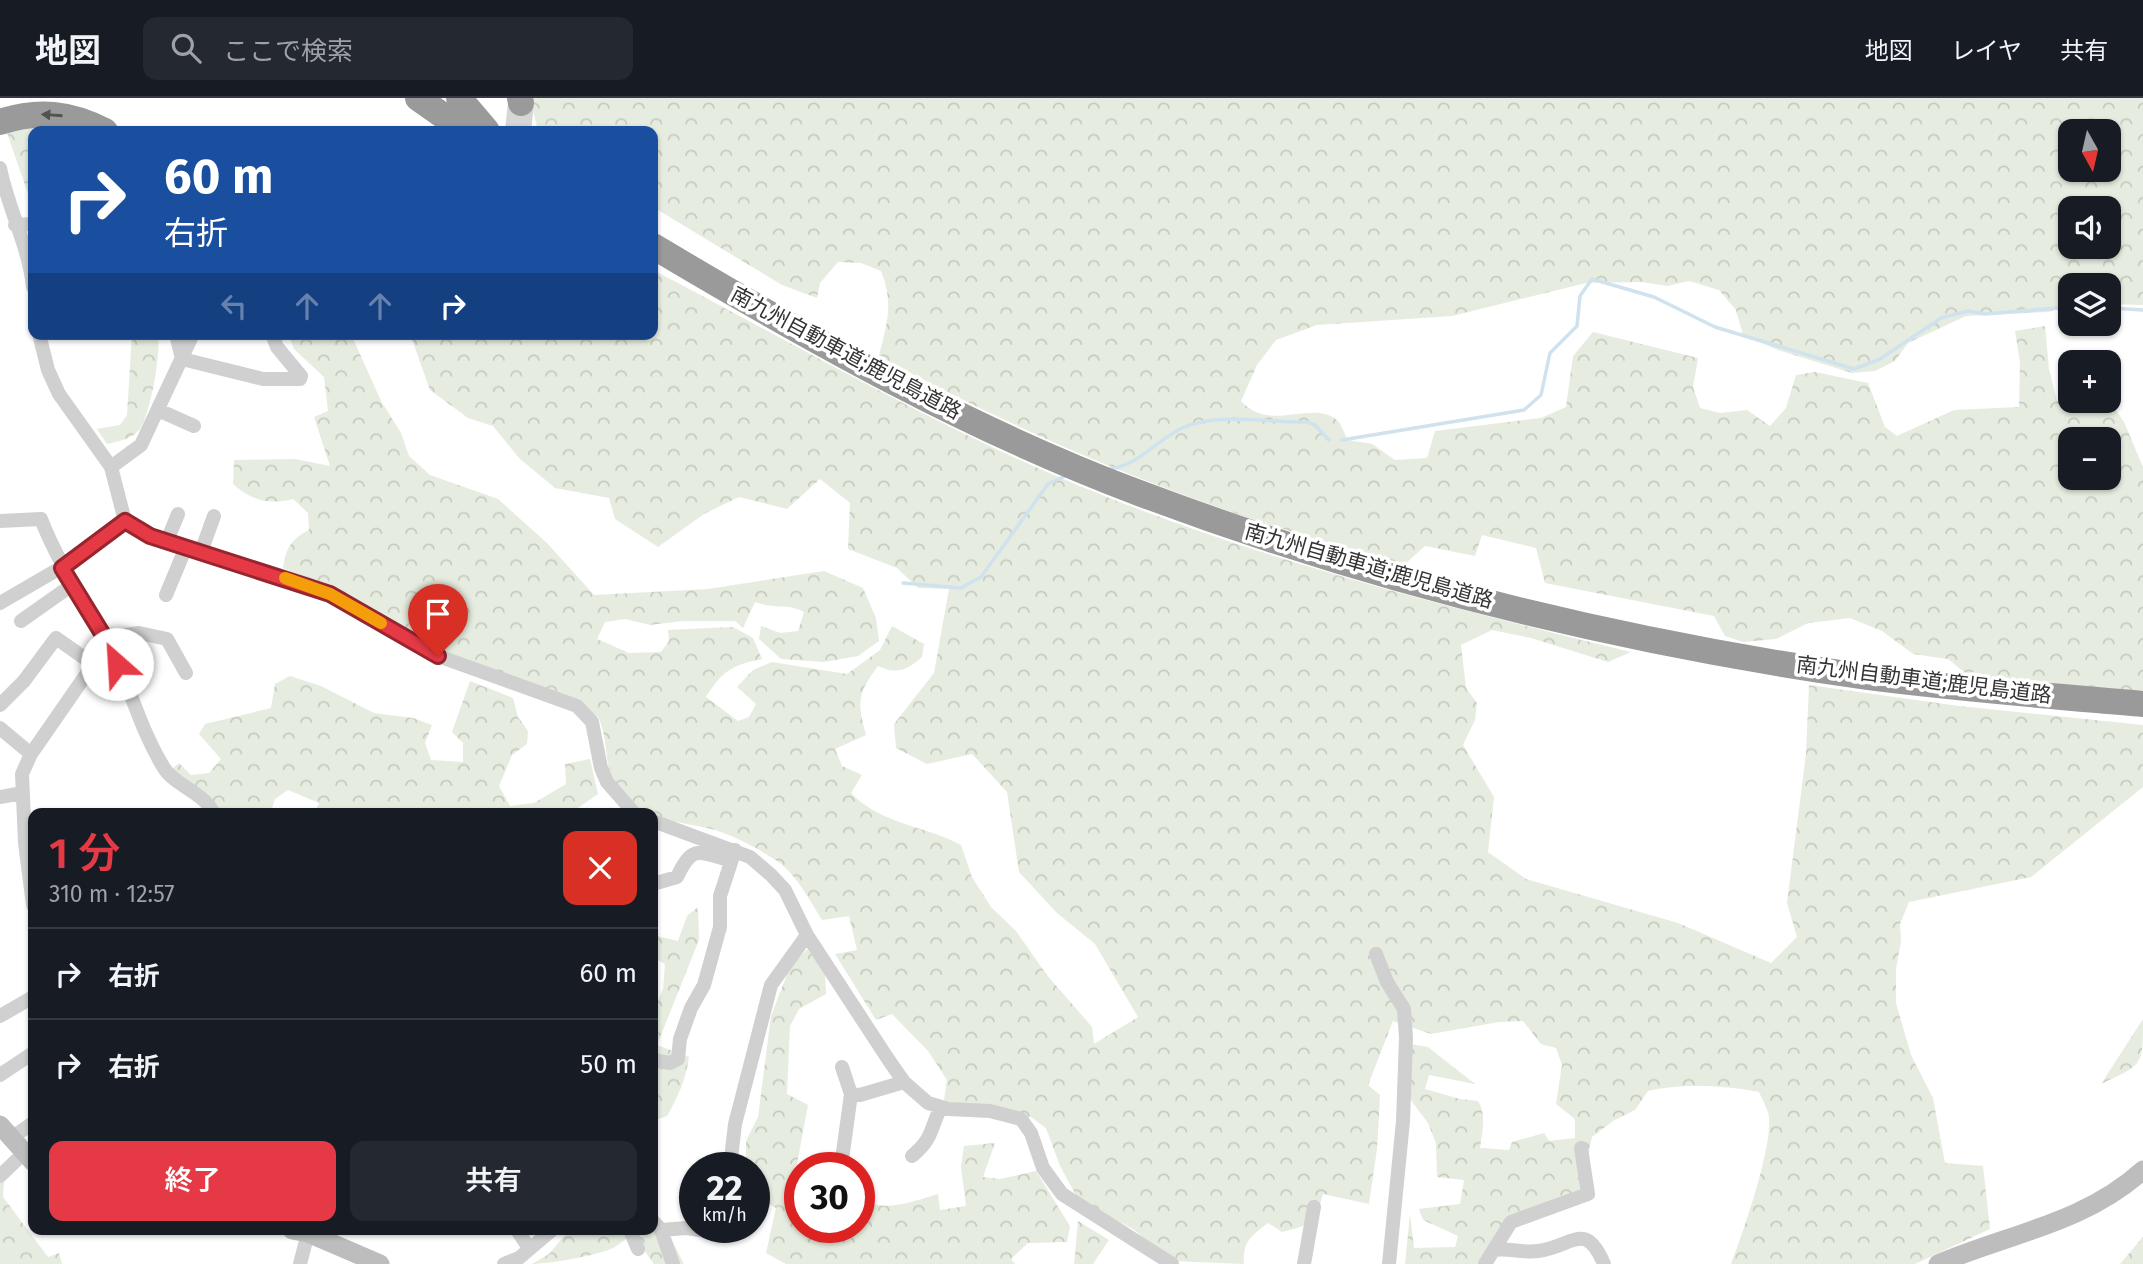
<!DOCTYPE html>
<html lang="ja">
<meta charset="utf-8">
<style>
:root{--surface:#171b24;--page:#242831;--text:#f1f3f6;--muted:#9ea1a6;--line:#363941;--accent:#e63946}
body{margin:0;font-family:"Fira Sans","Noto Sans JP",sans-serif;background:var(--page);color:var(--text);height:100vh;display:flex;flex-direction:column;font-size:26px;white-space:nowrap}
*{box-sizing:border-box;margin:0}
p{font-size:23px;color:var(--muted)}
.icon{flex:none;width:38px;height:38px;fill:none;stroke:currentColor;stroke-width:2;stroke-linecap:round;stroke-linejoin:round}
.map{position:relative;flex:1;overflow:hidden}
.side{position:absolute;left:28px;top:710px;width:630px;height:427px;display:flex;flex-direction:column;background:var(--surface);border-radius:14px;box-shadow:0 2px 5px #0004}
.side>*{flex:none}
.top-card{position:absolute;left:28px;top:28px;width:630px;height:214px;border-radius:14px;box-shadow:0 2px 5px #0004;background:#1a4fa0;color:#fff;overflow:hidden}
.needle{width:46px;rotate:172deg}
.tools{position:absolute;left:2058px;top:21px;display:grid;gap:14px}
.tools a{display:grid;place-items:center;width:63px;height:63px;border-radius:14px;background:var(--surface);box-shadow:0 2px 5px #0004;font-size:35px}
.speed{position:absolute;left:679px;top:1054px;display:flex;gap:14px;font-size:35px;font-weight:700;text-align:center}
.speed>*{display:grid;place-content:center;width:91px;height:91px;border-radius:50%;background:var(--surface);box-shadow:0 2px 5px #0004;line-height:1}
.speed small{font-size:18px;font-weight:400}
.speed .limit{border:10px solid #d22;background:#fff;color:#111}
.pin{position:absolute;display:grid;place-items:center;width:60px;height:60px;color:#fff;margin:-72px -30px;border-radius:50% 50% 50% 0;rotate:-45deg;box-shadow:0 0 7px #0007}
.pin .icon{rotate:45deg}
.me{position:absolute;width:77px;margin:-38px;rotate:334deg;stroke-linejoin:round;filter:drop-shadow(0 0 5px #0008)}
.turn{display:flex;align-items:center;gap:24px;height:147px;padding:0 21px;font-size:32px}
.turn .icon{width:91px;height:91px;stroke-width:2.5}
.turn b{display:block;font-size:49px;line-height:60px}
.lanes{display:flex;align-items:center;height:66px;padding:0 21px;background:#0003;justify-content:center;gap:35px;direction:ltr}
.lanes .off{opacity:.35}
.round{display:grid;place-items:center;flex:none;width:74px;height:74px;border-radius:14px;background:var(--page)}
.headline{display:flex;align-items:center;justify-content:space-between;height:119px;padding:0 21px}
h1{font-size:42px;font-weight:600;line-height:52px;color:var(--accent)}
.primary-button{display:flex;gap:14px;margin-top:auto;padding:14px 21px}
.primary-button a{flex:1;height:80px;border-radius:14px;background:var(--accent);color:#fff;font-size:28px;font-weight:600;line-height:80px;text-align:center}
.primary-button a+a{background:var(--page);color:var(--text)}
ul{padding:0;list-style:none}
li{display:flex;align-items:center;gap:21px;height:91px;padding:0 21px;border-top:2px solid var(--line)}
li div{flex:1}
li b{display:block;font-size:26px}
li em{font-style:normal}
header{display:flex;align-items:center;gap:42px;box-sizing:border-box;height:98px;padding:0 35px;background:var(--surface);border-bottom:2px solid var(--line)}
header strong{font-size:33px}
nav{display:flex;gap:38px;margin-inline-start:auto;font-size:24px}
.search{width:490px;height:63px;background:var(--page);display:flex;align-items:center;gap:18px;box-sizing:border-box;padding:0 24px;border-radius:14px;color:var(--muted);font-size:26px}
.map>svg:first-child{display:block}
</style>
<header>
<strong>地図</strong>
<div class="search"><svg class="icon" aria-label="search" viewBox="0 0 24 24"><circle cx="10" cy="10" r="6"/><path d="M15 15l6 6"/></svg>ここで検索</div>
<nav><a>地図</a><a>レイヤ</a><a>共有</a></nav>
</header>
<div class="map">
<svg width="2143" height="1166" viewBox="0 0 2143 1166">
<defs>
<pattern id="forest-crowns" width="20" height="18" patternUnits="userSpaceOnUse" patternTransform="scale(1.75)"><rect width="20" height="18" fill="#e6ecdf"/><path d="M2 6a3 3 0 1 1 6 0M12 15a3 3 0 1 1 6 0" fill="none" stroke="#c6cbc0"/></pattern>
</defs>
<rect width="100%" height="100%" fill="#fff"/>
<!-- forest -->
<path fill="url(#forest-crowns)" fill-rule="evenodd" d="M530,0h1613v207l-34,-1v-19h-39v20l-22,7 -82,4 -58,27 -13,18 -20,10 -23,2 -74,-23 -35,-15 -7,-25 -17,-20 -30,-9 -22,5 -25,-4 -56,1 -134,33 -135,9 -41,15 -19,25 -16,36c30,33 72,-3 97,20 4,5 7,14 10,19l24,4 23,16 32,-2 8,-27 106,-13 25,-11 7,-51 20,-24 105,26 -5,29 7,21 20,5 27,-3 23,16 16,-18 10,-33 19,-3 53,11 17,44 12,9 57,-26 65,-3 1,-45 -5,-31 30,-5 4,43 8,32 52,-1 15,22 19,45v230l-174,-21 -21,-17 -35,-5 -31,-23 -32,-13 -42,5 -32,16 -33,3 -18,-6 -11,-20 -169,-33 -9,-35 -54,-13 -7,21 -50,-10 -20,18c-183,-47 -360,-117 -526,-208 8,-33 15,-52 2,-85l-20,-8 -23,-1 -18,21 -3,15 -35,-13 -129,-78v-76h-115zM2070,33h39v39h-39zM2070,110h39v39h-39zM2070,341h39v39h-39z
M41,27l7,6h-15v77l-26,-75z
M653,172c133,69 263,146 401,205 185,80 382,129 577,177l-23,10 -77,-24 -39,-8 -31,15 5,43 11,15 -2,17 -12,25 31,52 -6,55 38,27 152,44 93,40 26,-26 -10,-34 19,-149 3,-69 150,21 184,19v62l-112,90 -122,25 -9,22 1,17 -5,28v34l15,52 22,43 12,65 38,3 7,63 -75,35h-184c12,-32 41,-114 38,-147 -1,-8 -7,-18 -10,-25 -38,-7 -74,-9 -111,-1l-13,19 -22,11 -21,16 -6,27 1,28 -73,36 -33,36h-76l5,-50 4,34 41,-1 3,-11 -35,-16 -4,-11 41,-5 4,-24 -27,-3 -1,-34 -8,-20 -18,-24v-55l18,3 47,37 -46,-9 -4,14 35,10 18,2c9,14 4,31 2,47l29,2 3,-8 32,-9 5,8 26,-3v-19l-19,-15 6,-39 -6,-17 -15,-4 -18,-23 -24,1 -68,12 -38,-13 -25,64 12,10 -3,54 -8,55 -46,-10c-8,29 -13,31 -41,38l-14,-9c-16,12 -26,19 -24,41l-72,-3 -39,-32 -54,-28 -19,-35 -14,-38 -15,-11h-45l-34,-6 -8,-11 3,-20 -19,-29 -36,-37 -16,6 -41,-66 22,-4 -8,-34 -27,4c-12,-19 -26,-46 -45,-59 -18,-12 -42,-25 -62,-31 -37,-10 -75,-8 -99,-42 -12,-17 -7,-51 -18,-71l-182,-69 -57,-47 -76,-33c3,-20 8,-29 26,-38l-1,-17 -15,-14c-24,6 -41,2 -60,-15l1,-24 61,-1 35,7 -16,-49 14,-6 -4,-34 -30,-28 -6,-15h63l30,67 20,32 8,23 21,19 68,24 49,44 47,52 114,-6 116,-18 39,17 13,30 3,23 -21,15 -34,6 -43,-3 -22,-20 2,-13 19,7 18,-2 6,-19c-16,-9 -32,-3 -49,-10l-12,26 -8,-7h-53l-32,4 -25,-6 -20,3 -8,17 32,14 32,-1 8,-11 -1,-11 65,-3 20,11 9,21c-30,6 -40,12 -56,38l32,24 11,-4 7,-13 -19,-17 16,-17 19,-8 75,12 33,-24 12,-24 32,18 -2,13c-15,13 -25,18 -44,9 -21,28 -21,36 -12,69l-31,14 7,17 20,9 -11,18c31,32 73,32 110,52l11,32 19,30 25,24 30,43 46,53 2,17 44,-27 -43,-73 -38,-31 -38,-41 -12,-80 -35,-38 -45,10 -31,-16 -2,-24 40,-51 15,-84 -31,-1 -21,-20 -49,-19 2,-46 -30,-24 -33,30 -48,-12 -35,17 -46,33 -43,-28 -6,-21 -54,-10 -36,-30 -26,-32 -25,-8 -38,-28 -20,-56h243z
M132,236h26c3,20 -7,75 -17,93 -7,12 -22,14 -34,17l-10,-15 23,-4 7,-10z
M290,578l31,10 53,27 39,5 19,7 -7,18 6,17 32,2v-19l-11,-11 18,-51 43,17 5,19 10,14 -1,13 -15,11 -13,31 11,20 24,-3 32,-19 -1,-20 25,-5 8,35 -29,20h-255l5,-11 -31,-13 -13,9 -5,15h-52l-46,-45 7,-6 12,12 18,-2 12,-14 -22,-25 6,-10 66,-16 4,-24z
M698,809l1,33 -42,105 32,12c-3,22 -11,40 -22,59l-14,5v-109l10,-23 2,-25 -12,-7v-22l25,6 9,-25z
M807,851l18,22 1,23 -27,15 -9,17 -3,68 21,11 -16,86 8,3v33h59v-28c26,14 52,3 79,-5l2,16 26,-4 -5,-39 3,-21 31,-3 -12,34 17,2 36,-8 34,55 -3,16 -39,1 -17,16 4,5h-229l-20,-11 10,-45 -22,-12v-29h-8v-26l12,-24 13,-101 19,-49z
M2143,921c0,48 0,45 -42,65z
M0,1081l4,1 -1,17 45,60 11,-4 3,11h-62z
M1078,1123l31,19 -16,24h-19z
M666,1131l18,35h-30l-21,-29c-8,3 -11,8 -18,12 -14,8 -67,17 -83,17l17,-10 20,-24z
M2143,1139v27h-23z"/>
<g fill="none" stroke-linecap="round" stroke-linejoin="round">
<!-- stream -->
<path stroke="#cfe2ee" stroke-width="3.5" d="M2109,210l34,2
M1342,342l182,-30 17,-15 9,-42 27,-27 3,-30 12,-17 62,18 61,30 139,42 26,-10 61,-41 27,-7 17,3 85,-7
M1110,371c29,-4 47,-29 72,-41 33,-16 88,-5 125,-6l8,3 14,15
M903,485l58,5 20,-11 67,-93 17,-8"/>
<!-- highway-tunnel -->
<path stroke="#d6d6d6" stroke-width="26" stroke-dasharray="26 13" stroke-linecap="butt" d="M518,33l3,-28"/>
<!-- street -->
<path stroke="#d0d0d0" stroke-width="14" d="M0,70c8,40 29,79 33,119
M15,127l18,-1
M39,236l9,36 11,24 52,73 14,54 25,15 157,48 23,10 108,62 139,50 15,16 9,46 6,14 28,32
M176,236l6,25
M182,261l81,20h37l1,-3 -24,-29 -5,-13
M158,312l36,16
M111,369l30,-22 52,-111
M0,423l41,-2c17,44 43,81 66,122 22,40 32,87 57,127 11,18 41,25 50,46
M167,443l11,-27
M201,454l13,-36
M166,497l20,-48
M0,505l62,-36 63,-46
M21,523l51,-36
M105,540l34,-5 28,6 19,34
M0,607l24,-24 32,-43 37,26
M0,630l31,26
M0,699l22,-4
M653,723l97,36 21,18 14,15 22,45 81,124 16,23 24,21 20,6 42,2 31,8 10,14 12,35 19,26 110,70
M653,786l24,-7c16,-34 23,-25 54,-16
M33,807l-8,-62 -3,-69 9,-20 77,-111
M1376,856l11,28 17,27 2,29 -3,83 -14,143
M0,918l33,-19
M653,962l17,3 8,-4 2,-20 11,-31 13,-23 16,-58v-31l15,-46
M842,969l9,27 9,1 44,-13
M0,977l33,-22
M11,1040l22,-15
M912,1058c22,-19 17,-25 29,-49
M730,1069l5,-43 36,-139 36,-50
M841,1069l10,-73
M0,1078l24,-23
M859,1087h2
M653,1123l8,9 12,34
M517,1132l12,18
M630,1132l8,19
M661,1132l25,-2 27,4 7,-5
M1494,1152c15,-2 29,3 44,1 34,-4 47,-32 66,13
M300,1166l8,-31
M504,1166l15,-6 33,-28
M1304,1166l10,-57
M1485,1166l26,-42 77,-28 -7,-46"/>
<!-- secondary -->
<path stroke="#bdbdbd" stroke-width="19" d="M0,1027l33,37
M292,1132l16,3 72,31
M1938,1166c70,-30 147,-41 205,-94"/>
<!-- highway -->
<path stroke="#9a9a9a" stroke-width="26" d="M418,0l47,33
M459,0l28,33
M520,0l1,5
M0,24c38,-13 70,-9 105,9
M653,148c156,93 316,183 486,247 234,88 481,149 728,184 92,12 184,19 276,27"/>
</g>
<!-- one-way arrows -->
<defs><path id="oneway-solid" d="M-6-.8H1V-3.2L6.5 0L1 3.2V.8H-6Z" transform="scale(1.75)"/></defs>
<use fill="#525252" href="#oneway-solid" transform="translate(52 17) rotate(-176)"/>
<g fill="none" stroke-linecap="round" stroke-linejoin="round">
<defs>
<path id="route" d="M117,566l-9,-21 -46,-75 63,-47 25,15 180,58 108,62"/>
</defs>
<!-- route casing -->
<use href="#route" stroke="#96252e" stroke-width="18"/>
<!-- route -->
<use href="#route" stroke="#e63946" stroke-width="12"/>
<!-- slow -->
<path stroke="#f59e0b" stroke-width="12" d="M285,480l45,16 51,29"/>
</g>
<g text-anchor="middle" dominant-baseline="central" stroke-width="7" stroke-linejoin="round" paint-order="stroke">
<!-- street labels -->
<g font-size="21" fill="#333" stroke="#fff">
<text transform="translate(846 255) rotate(28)">南九州自動車道;鹿児島道路</text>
<text transform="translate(1369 468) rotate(16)">南九州自動車道;鹿児島道路</text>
<text transform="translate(1924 582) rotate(7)">南九州自動車道;鹿児島道路</text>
</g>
</g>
</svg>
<div class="tools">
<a><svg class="needle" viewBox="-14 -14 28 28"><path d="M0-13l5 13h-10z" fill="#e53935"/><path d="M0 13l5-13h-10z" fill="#9ea1a6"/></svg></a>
<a><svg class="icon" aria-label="sound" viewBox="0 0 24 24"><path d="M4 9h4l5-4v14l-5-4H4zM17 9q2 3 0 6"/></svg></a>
<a><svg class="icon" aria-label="layers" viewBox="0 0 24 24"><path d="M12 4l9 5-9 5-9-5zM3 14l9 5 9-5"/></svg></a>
<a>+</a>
<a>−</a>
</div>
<div class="speed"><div>22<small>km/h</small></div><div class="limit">30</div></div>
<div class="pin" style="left:438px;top:558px;background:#d93025"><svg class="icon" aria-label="arrive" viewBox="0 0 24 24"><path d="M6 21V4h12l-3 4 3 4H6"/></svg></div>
<svg class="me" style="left:117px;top:566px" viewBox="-20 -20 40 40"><circle r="19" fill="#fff"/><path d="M0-13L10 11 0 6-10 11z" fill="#e63946"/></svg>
<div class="top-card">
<div class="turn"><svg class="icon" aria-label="right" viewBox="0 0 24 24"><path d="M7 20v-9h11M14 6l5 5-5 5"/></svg><div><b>60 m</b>右折</div></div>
<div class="lanes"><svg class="icon off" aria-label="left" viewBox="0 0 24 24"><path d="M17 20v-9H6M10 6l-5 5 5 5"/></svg><svg class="icon off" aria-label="ahead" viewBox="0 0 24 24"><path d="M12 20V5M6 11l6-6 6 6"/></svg><svg class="icon off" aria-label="ahead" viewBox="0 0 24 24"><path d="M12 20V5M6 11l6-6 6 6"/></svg><svg class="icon" aria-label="right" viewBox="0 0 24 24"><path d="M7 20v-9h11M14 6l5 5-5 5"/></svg></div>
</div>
<section class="side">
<div class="headline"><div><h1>1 分</h1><p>310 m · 12:57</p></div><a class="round" style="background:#d93025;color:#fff"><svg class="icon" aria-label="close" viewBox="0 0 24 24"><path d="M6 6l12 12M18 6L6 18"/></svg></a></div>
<ul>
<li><svg class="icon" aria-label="right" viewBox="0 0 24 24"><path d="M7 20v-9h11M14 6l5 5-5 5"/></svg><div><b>右折</b></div><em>60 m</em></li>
<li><svg class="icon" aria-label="right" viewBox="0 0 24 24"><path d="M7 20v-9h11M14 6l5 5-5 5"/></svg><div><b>右折</b></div><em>50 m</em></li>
</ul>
<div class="primary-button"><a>終了</a><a>共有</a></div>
</section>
</div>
